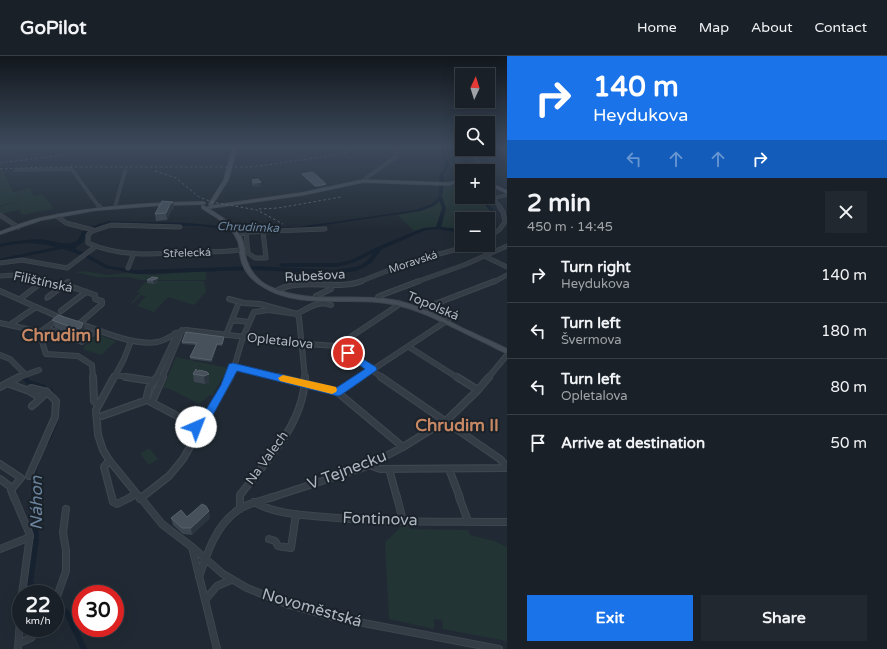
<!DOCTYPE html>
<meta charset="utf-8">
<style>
:root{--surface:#192027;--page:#22282f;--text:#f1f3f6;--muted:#9fa3a7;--line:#373e44;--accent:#1a73e8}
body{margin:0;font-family:"Varela Round",sans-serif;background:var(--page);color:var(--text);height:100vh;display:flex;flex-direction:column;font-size:15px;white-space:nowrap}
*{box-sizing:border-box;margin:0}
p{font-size:13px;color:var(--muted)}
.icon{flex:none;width:22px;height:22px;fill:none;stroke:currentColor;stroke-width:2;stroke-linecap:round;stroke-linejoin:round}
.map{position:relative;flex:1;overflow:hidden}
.sheet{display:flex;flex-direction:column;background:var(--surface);width:380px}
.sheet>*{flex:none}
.banner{background:#1a73e8;color:#fff;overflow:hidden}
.needle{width:26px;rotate:4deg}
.buttons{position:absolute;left:455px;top:12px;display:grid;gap:8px}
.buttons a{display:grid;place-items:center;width:40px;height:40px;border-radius:0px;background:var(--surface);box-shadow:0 4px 16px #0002,0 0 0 1px var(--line);font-size:20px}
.speed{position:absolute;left:12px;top:529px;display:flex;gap:8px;font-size:20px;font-weight:700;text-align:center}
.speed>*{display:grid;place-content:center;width:52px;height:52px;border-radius:50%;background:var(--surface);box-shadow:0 4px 16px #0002,0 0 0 1px var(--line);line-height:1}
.speed small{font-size:10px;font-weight:400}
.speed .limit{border:6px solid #d22;background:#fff;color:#111}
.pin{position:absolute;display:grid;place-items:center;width:34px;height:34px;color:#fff;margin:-17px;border:2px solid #fff;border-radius:50%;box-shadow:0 1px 4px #0007}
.me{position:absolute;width:44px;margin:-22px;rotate:44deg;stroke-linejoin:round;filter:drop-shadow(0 0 3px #0008)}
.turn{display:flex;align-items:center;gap:14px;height:84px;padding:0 20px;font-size:18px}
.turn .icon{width:52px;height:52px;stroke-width:2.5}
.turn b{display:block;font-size:28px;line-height:34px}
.lanes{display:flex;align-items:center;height:38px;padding:0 20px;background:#0003;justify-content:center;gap:20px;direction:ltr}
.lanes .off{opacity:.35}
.round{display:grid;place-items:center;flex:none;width:42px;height:42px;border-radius:0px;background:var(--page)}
.headline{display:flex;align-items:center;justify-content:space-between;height:68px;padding:0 20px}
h1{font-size:24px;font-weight:700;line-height:30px}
.button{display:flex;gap:8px;margin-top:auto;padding:8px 20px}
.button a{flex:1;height:46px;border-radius:0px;background:var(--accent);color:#fff;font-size:16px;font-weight:700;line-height:46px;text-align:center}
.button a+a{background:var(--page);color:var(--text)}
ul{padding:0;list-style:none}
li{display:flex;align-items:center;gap:12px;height:56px;padding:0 20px;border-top:1px solid var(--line)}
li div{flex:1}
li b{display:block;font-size:15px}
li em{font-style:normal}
header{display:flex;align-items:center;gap:24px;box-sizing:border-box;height:56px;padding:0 20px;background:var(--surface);border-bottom:1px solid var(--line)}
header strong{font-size:19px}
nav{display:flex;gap:22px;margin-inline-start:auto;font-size:14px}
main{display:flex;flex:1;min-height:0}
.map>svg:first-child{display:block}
</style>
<header>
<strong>GoPilot</strong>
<nav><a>Home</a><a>Map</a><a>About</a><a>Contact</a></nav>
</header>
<main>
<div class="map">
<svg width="507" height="593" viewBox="0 0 507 593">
<rect width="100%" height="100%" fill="#212a34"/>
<!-- green -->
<path fill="#233435" d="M2,113l11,23 17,-4 4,8 8,-2 6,8h2l3,7 -31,6 -3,-5 -19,4v-7l18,-6 -3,-6 2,6 -17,5v-36z
M444,129l15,1 3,4v7h17l10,13 -5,9h-22v12l-32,-4 -16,4 -16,-16c11,-3 39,-4 44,-17 1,-4 1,-9 2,-13z
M83,215l25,4 18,-2 27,2 53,-4v9h-65l-12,-3h-32l-22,-5z
M154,225h50l2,11 -12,13 -26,-8 -14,15 -17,-6 9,-10 -5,-1 -8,8h-2l9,-10 -3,-1 8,-10 9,2z
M96,278l20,7 -15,14 -16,-5 -2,-2z
M176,301l52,11 -16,28 -2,-1 -11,9 -29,-15 -7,-1z
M149,392l9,11 -9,6 -9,-11z
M409,470l1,3 58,1 2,5 24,6 13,6v94l-64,-12 -1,-9 -8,-1v10l-45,-10 -4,-77 16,-15z"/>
<!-- water -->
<path fill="#162230" d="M452,91h7l-13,4 -2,2 5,13 -6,9 1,10 -4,15 -5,5 -15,6 -122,18 -57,1 -44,-4 -92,-1c-19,4 -15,14 -30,23l11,9c-32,-12 -53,-18 -86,-10v-3c13,-3 25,-4 38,-5 14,0 27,9 40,1l4,-8 8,-5 19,-6 78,2 57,5 53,-1 119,-17 16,-6 7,-7v-22l6,-7v-4l-4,-11z"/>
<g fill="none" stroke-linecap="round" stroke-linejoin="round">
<!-- canal-far3 -->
<path stroke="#162230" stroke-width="3" d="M0,204l64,-13"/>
<!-- canal-far2 -->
<path stroke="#162230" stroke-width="4" d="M22,320l2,2"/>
<!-- canal-far1 -->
<path stroke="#162230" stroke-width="4.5" d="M23,321l7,6 14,4
M47,386c9,-19 16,-32 3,-52
M34,442l-1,-23 5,-14"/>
<!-- canal -->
<path stroke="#162230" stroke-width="6" d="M34,441l2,43 -6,43 10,11
M55,550l12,7 17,36"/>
<!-- river -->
<path fill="#162230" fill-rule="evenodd" d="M462,93h4l1,2 2,20h-4z
M438,140l4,1 4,11 -5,19 21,2v4l-24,-4 -12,1 -44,19 -10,13 -7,5 -9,4 -22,3 -81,-4 -117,4 -31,-6 -29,-16 1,-1h4l28,15 27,4 117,-4 81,4 21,-3 6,-2 7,-5 5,-7 -18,9 -18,5h-55l-3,-2 3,-2h55l14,-3 26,-13 46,-19 13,-1 6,-19 -4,-11z
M479,141h4l11,14 -6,9 -4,-1 6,-8z"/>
<!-- street-tunnel -->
<path stroke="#363f49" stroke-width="4" stroke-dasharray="4 2" stroke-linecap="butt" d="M45,244l3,-3"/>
<defs>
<path id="street-far4" d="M500,91l7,10
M469,93l3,6 15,16
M71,112l28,39
M16,114l56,-1
M488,119l3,4 -3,3
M365,125v-2l32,-23v-4l-6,-5
M115,151l10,-36
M500,151l-6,-9 13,-3"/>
<path id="street-far3" d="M99,150l1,2
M0,159l18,12
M57,160l9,7 27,7 -5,5v8c33,15 72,11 107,9 15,0 30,0 44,-2
M93,175l18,-6 69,2
M246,177l2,20 7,5h11l-3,-26
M237,178l10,-2 78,-3
M488,181l11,-7 6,-8 -2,-10 -4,-6
M484,200l23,11
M0,207l22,-3 45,8 28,-21
M128,212l6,-15
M0,220l15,-1 28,7
M359,226l48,-19 65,-18
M416,226l48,-17 43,-19
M494,226l13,-7"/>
<path id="street-far2" d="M38,225l37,7 20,7
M0,235l61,27
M276,235c23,-14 62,0 86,-10
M316,240l15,-7v-4
M48,241l20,-15
M20,243l22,-17
M229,243l15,4 16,1 37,10c11,-6 21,-14 34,-9
M378,244v-3l4,-2 37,-14
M61,255l25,-19
M424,255l3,-4 68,-26
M232,264l17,2
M0,267l40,9 17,-12
M79,267c21,8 56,23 78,19 11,-2 18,-10 29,-12l120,14 31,2 46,32
M80,267l22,-19v-3l-7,-2v-4
M11,268l25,-17
M46,272l36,14 10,-8
M39,276l7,22 32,2 14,9 1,13
M226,279l13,-33
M337,290l60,-40 2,-3
M409,291l49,31
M0,299l10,4 15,15
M233,310l48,12
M115,319l17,3
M17,322l22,-8
M114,322l10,-19 7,-18
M156,322l20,-42 -1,-3
M162,322l20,-48
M229,322l4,-7 10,-34 11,-25 15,-2 28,4 2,4 6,60
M360,322l88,-58
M488,322l19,-23"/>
<path id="street-far1" d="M93,321l1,24 4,4
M114,321l-18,33 2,25 5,15 6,10 31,38
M126,321l26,4
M277,321l59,14 67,56
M381,321l119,82 7,8
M457,321l21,13
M7,327l22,8
M0,331l19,-10
M31,332l16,4 -6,6 -12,-7z
M338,336l23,-15
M146,344l3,-12 8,-11
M152,346l11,-25
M32,350l9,-8
M102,360l45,-16 53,28
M109,404l-5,7 8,31
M0,408l21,14 -10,12 3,8
M369,409l11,4 127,-1
M389,413l8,29
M449,413l11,29
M29,420l26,-59 1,-16 -9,-9
M0,423l12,9
M129,442l7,-4
M141,442l28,-22 14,-17 47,-82
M240,442v-3c27,-35 64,-71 65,-118
M270,442l95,-31 38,-20 45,-28 30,-29 11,-13"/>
<path id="street" d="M14,441l16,38 -8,59
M112,441l1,5 4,2 14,-7
M140,441l22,27 30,23 31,27 24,14 42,17 43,12 167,32
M240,441v12
M397,441l6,24
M459,441l9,24
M140,443l3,-2
M254,446c21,12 47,13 71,15 60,6 121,4 182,5
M269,483l6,2 3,5 13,2 5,-34
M192,491l25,102
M0,493l30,-12
M199,521c8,-24 17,-52 39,-67 10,-7 23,-9 35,-13
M205,544l12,-14 14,-6
M55,546l11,-31v-21l-3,-17 3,-24
M19,587l12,-5 8,-10
M18,593l3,-44"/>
<path id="secondary" d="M233,91h4l-9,33 -16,25h-2l-1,-1 15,-24z
M363,124l85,3 14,-3v2l-14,3 -85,-3 -61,13 -92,13 -2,-1 2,-1 92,-13z
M488,126l19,9v2l-19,-9z
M203,146l2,1 -1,1 -43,1 -65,5 -55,10 -41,14v-2c13,-5 27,-11 41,-14 53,-12 107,-15 162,-16z
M202,150h2c14,9 29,17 37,31 3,6 3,12 4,18 3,14 12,26 25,32 39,18 82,6 123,13 26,5 49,18 73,30 13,6 27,12 41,19v4c-7,-2 -13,-6 -19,-9 -36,-16 -70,-39 -110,-42 -38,-4 -83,6 -116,-16 -12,-7 -20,-18 -22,-32 0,-6 -1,-12 -4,-17 -7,-14 -22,-21 -34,-29z"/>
</defs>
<!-- street-far4 casing -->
<use href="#street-far4" stroke="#3e454e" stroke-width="3.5"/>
<!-- street-far3 casing -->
<use href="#street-far3" stroke="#3e454e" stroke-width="5"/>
<!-- street-far2 casing -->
<use href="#street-far2" stroke="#3e454e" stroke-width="6"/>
<!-- street-far1 casing -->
<use href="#street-far1" stroke="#3e454e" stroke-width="8"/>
<!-- street casing -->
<use href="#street" stroke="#3e454e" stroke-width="8"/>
<!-- secondary casing -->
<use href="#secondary" stroke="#3e454e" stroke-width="2"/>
<!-- street-far4 -->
<use href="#street-far4" stroke="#343c45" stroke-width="2.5"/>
<!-- street-far3 -->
<use href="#street-far3" stroke="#343c45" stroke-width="3.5"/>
<!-- street-far2 -->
<use href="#street-far2" stroke="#343c45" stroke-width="4"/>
<!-- street-far1 -->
<use href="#street-far1" stroke="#343c45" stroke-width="5.5"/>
<!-- street -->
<use href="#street" stroke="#343c45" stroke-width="6"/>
<!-- secondary -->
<use href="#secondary" fill="#434c57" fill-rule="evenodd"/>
<!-- rail -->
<path stroke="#56606b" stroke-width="1" stroke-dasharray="2.5 2.5" stroke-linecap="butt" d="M0,107l63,-8
M0,113l44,-2h208l85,-12 28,-8
M155,115l21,7 23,19 13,5 45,8 26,14
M259,153l19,-1 63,-11"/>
</g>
<!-- wall -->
<path fill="#3a4550" d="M302,118l24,12 -11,1 -13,-12z
M252,124l9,2v4l-7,1 -2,-3z
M174,153l-3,2 -4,9 -11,1 -1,-7z
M158,222v4l-4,2 -7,-1v-3z
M52,264l31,3 3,7 -2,5 -6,2 -23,-9z
M224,283l-2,7 -5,-1 -5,17 -22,-3v-2l6,-12 -14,-1v-2z
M198,316l11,2v8l-4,2 -11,-2 -1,-8z
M187,461l23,1 -18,17 -9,-1 -10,-9 -2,-7z"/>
<!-- shaded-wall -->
<path fill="#2b353f" d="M261,126v4l-7,1v-4z
M326,128v2l-11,1 1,-1z
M173,146l1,7 -3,2 -4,9 -1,-7 4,-9z
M158,222v4l-4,2 -1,-4z
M83,267l3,7 -2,5 -6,2 -2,-8z
M217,288v1l-5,17 -1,-2z
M209,318v8l-4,2 -1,-8z
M209,455l1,7 -18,17 -1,-7z"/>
<!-- building -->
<path fill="#46515c" stroke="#56616c" d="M313,116l13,12 -10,2 -14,-12z
M258,123l3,3 -7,1 -2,-3z
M162,145l11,1 -3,2 -4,9 -11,1z
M152,221l6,1 -5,2h-6z
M58,259l25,8 -2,5 -5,1 -24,-9z
M186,276l38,5 -2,7h-5l-6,16 -21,-3 7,-14 -15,-1z
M196,313l2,3 1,-2 8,2 2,2 -5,2 -11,-2z
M202,448l4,2 3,5 -18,17h-9l-11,-10 10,-8 6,7z"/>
<!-- sky -->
<linearGradient id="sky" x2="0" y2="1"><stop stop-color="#12171d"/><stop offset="0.52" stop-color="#3d4a5c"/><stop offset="1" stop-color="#3d4a5c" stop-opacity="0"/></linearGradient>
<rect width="507" height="174" fill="url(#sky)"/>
<!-- route -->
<path fill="#1a73e8" stroke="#114b97" d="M348,294l28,17 1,3 -36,25 -3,1 -101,-25 -33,60c-5,2 -10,1 -13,-4l2,-3 5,-1 23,-38 8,-21 4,-1 103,25 29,-19 -20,-14 -2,-2z"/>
<!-- slow -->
<path fill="#f59e0b" d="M283,319l49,11 4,1 1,3 -1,2 -4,2 -52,-13 -2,-3z"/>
<g text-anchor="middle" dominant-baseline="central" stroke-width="4" stroke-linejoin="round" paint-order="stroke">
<!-- far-street labels -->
<g font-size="11" fill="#aeb7c1" stroke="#1a2129">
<text transform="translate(187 197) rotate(-2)">Střelecká</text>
<text transform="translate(413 206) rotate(-18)">Moravská</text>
</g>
<!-- far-water labels -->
<g font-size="12" font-style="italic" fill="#6a849e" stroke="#1a2129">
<text transform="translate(248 171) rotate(2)">Chrudimka</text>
</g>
<!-- street labels -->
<g font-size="13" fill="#aeb7c1" stroke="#1a2129">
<text transform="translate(315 220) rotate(-3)">Rubešova</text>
<text transform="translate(43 226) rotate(12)">Filištínská</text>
<text transform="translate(433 250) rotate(23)">Topolská</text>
<text transform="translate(280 285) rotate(6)">Opletalova</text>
<text transform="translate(267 402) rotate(-54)">Na Valech</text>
</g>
<!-- near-street labels -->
<g font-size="16" fill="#aeb7c1" stroke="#1a2129">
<text transform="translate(347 414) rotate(-21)">V Tejnecku</text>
<text transform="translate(380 463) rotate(2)">Fontinova</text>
<text transform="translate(312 552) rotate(16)">Novoměstská</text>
</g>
<!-- district labels -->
<g font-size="17" font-weight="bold" fill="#c88863" stroke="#1a2129">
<text x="61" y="279">Chrudim I</text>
<text x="457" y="369">Chrudim II</text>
</g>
<!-- near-water labels -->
<g font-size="17" font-style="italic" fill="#6a849e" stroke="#1a2129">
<text transform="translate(36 447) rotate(-90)">Náhon</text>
</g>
</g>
</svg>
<div class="buttons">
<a><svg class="needle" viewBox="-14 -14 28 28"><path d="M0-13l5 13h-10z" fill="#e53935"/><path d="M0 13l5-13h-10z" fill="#9fa3a7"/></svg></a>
<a><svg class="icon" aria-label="search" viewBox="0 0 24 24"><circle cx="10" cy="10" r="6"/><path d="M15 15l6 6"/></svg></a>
<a>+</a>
<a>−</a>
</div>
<div class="speed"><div>22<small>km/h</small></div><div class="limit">30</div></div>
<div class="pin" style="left:348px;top:297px;background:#d93025"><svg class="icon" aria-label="arrive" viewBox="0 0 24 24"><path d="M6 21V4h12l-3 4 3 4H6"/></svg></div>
<svg class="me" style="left:196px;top:371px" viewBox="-20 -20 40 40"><circle r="19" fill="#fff"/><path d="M0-13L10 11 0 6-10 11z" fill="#1a73e8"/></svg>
</div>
<section class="sheet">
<div class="banner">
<div class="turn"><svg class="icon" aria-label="right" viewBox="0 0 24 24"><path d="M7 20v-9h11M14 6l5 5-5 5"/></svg><div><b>140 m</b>Heydukova</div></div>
<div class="lanes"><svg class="icon off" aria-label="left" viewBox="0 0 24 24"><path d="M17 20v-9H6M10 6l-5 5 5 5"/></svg><svg class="icon off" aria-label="ahead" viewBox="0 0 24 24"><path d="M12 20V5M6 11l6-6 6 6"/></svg><svg class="icon off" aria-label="ahead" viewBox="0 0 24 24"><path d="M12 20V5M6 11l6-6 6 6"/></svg><svg class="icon" aria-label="right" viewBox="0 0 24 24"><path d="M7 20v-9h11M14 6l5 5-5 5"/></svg></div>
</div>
<div class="headline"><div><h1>2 min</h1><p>450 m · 14:45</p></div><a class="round"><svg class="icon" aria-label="close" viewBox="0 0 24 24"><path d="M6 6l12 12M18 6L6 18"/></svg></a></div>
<ul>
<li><svg class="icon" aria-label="right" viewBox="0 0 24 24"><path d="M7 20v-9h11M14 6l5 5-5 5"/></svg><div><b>Turn right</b><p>Heydukova</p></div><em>140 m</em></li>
<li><svg class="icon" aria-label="left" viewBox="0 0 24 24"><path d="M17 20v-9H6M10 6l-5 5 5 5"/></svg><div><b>Turn left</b><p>Švermova</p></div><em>180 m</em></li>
<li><svg class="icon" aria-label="left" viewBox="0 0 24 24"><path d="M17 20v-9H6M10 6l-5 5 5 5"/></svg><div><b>Turn left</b><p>Opletalova</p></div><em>80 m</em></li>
<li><svg class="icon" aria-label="arrive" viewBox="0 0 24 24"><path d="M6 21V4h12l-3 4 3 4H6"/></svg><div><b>Arrive at destination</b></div><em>50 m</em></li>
</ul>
<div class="button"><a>Exit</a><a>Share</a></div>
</section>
</main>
